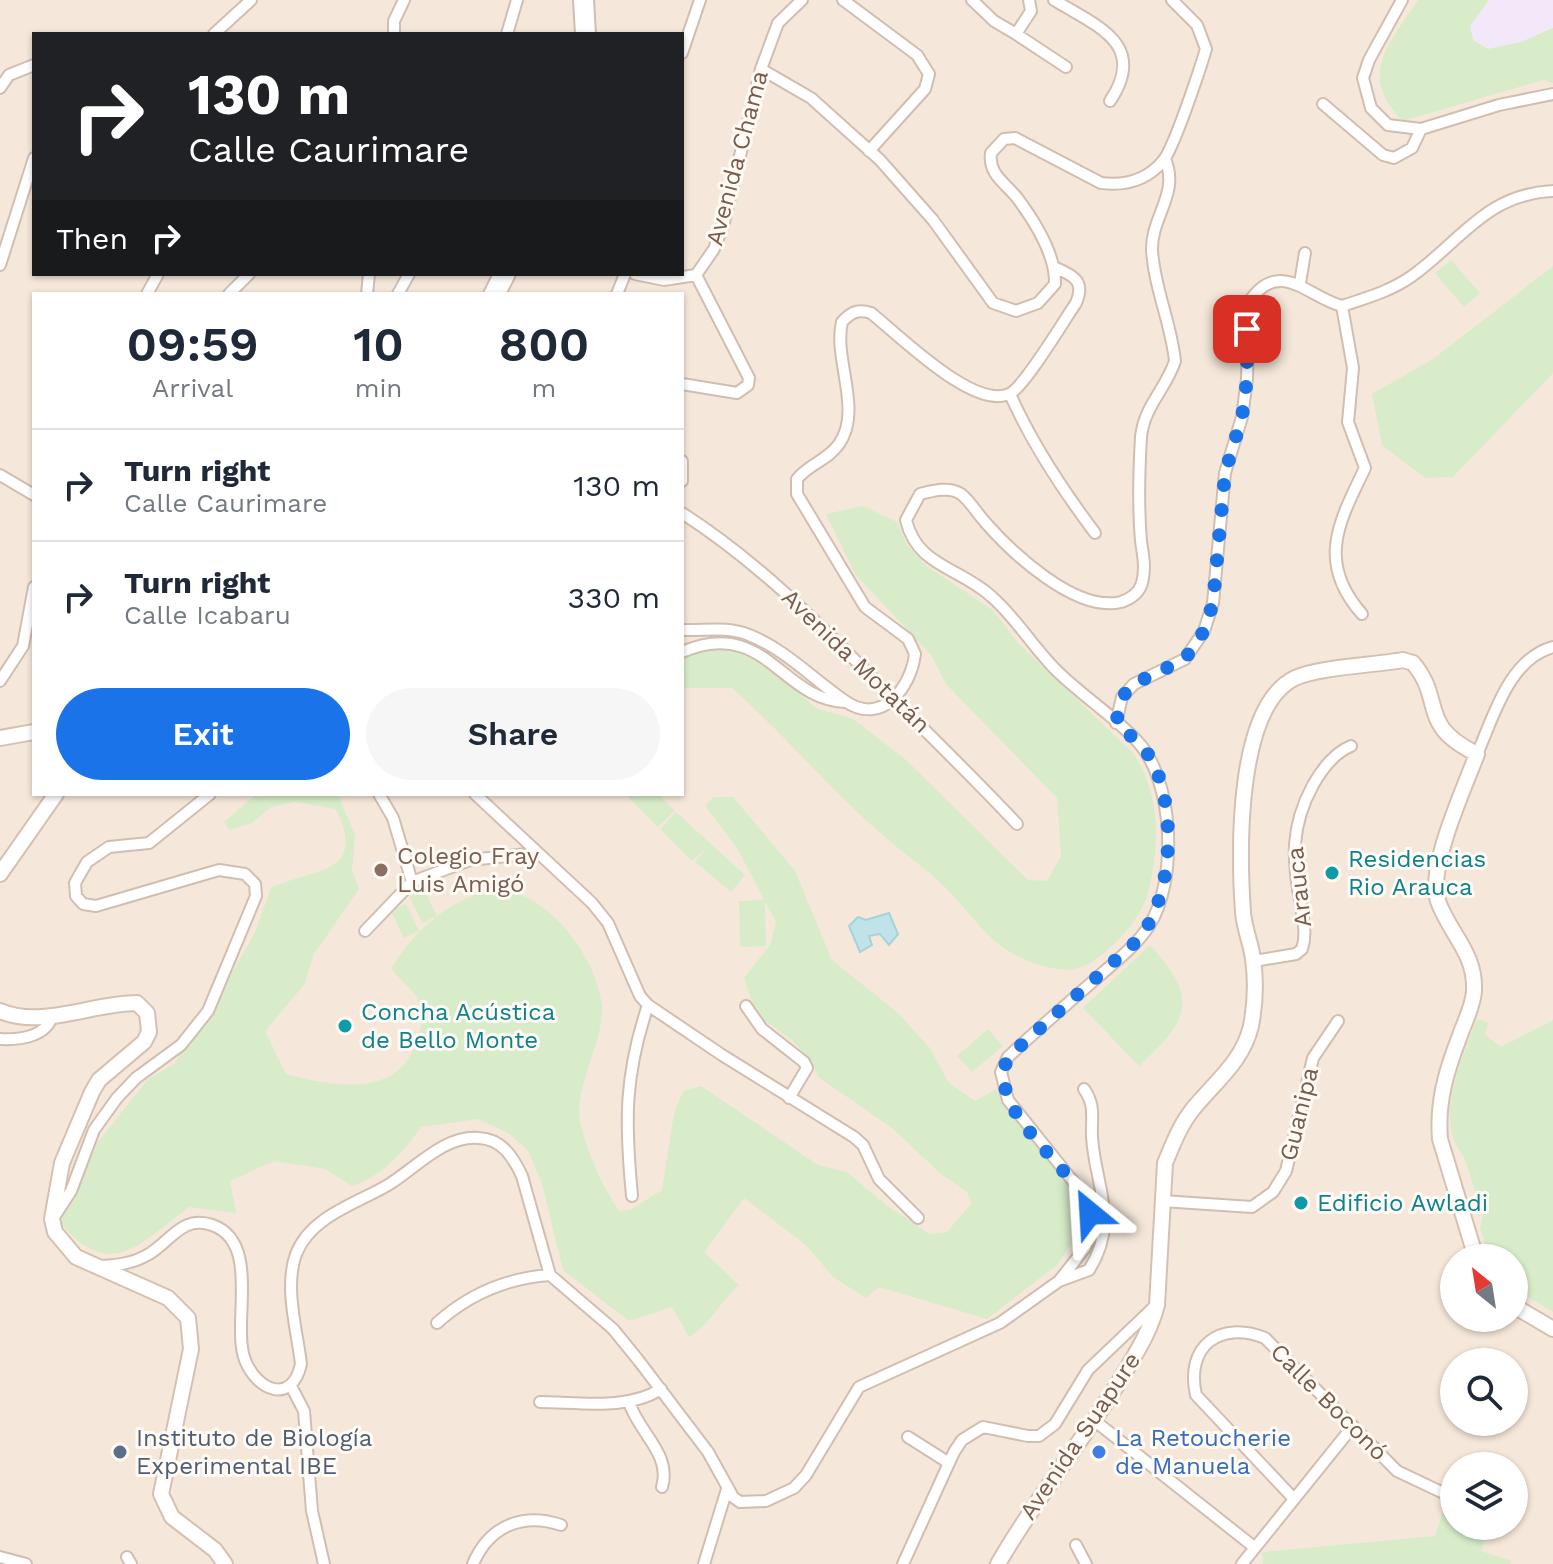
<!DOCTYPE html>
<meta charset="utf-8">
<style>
:root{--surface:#fff;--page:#f6f6f7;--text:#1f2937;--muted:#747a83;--line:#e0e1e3;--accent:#1a73e8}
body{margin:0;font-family:"Work Sans",sans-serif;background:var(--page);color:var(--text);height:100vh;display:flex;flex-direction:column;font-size:30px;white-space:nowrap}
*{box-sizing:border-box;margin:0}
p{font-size:26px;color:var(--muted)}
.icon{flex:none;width:44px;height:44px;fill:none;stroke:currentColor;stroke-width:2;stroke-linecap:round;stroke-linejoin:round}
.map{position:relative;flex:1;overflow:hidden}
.details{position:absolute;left:32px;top:292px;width:652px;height:504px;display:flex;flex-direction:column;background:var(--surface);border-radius:0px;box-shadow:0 2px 6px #0004}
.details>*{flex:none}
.top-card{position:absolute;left:32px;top:32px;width:652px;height:244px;border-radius:0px;box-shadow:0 2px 6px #0004;background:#202124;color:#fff;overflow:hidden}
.needle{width:52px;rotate:330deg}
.fabs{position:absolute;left:1440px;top:1244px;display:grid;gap:16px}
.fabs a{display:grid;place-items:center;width:88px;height:88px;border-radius:50%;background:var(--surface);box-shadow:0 2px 6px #0004;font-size:40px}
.pin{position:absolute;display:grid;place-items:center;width:68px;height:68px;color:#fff;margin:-34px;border-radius:16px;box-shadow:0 4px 12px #0006}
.me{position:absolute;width:88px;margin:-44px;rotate:333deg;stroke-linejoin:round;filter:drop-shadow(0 0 6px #0008)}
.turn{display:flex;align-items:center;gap:28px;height:168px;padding:0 24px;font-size:36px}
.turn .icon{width:104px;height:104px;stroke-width:2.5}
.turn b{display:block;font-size:56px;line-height:68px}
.then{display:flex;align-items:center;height:76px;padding:0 24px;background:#0003;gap:16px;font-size:30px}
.eta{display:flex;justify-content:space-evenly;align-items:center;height:136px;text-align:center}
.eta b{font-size:48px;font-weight:600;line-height:56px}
.action{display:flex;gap:16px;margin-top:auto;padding:16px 24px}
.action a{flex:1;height:92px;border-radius:48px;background:var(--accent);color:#fff;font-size:32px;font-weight:600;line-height:92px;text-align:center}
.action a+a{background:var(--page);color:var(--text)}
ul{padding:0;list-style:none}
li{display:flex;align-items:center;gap:24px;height:112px;padding:0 24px;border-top:2px solid var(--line)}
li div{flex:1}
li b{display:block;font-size:30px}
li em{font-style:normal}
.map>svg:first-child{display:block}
</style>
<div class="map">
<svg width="1553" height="1564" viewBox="0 0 1553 1564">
<rect width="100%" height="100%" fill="#fdf6ec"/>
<!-- residential -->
<path fill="#f5e8da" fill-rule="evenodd" d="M0,0h1553v1564h-1553zM34,34h648v240h-648zM34,294h648v500h-648zM1454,1258h60v60h-60zM1454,1362h60v60h-60zM1454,1466h60v60h-60z"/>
<!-- education -->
<path fill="#f3e8fa" d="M1489,0h64v28l-32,14 -33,7 -15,-9 -3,-14z"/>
<!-- green -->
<path fill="#d8ecc9" d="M1418,0h71l-19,26 3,14 15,9 33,-7 32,-14v55l-10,-3 -140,41c-47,-45 -13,-78 15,-121z
M1451,260l29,33 -16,14 -29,-34z
M1553,266v107l-100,104 -28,1 -43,-33 -10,-51 61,-35z
M863,506l34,16 10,23 18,20 69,46 24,32 115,110c28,41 27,93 15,140 -6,26 -47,72 -74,76 -16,3 -39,-5 -53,-11 -33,-15 -51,-46 -75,-70 -24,-23 -51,-41 -75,-63 -48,-44 -90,-93 -139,-137h-50v-30l4,-3 36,-8 20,5 39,26 35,30 37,11 52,40 123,121 19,1 14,-25 -4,-58 -111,-114 -15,-29 -76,-81 -29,-60z
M256,794h82l17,41 -3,35 7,19 -45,65 -10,31 -39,46 21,43c45,12 110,25 130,-30 5,-15 9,-27 3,-42 -4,-11 -20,-23 -28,-33 20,-35 58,-70 98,-78 53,-9 110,67 113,116 2,34 -28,80 -22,114 6,30 23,66 39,90l11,-1 32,-20 12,-77 9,-22 18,-5 117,79 29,7 39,33 44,29 17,-2 24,-28 -4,-12 -27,-19 -48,-45 -74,-51 -6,-15 -19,-21 -37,-27 -12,-36 26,-33 6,-23 -39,-74 -32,-42 9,-9h19l62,74 37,89 66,53 31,34 20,36 26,18 21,-12 74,98 6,27 -4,29 -15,22 -70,54 -108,-32 -13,11 -33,-21 -27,-32 -62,-47 -40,54 35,33c-18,16 -32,43 -50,52l-17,-30 -43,14 -66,-51 -22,-90 -14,-31 -19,-16 -30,-14 -57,8c-17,25 -40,50 -69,59l-27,-17 -51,-8 -44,20 6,32 -47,-6c-50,38 -80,76 -130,14l39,-79 50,-63 26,-15 45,-68 36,-64 16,-44c42,-20 97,-12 65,-79l-41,-7 -24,5 -19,16 -23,7 -5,-8z
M625,794h33l17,17 -17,16z
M676,812l69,63 -14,17 -36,-30 12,-15 -15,14 -32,-32z
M424,889l13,27 -15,7 -13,-27z
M765,900l1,46 -26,1 -1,-46z
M406,904l13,27 -15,7 -13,-27z
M1150,945c48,52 41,74 -11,121l-56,-58z
M1477,1019l11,3 -3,13 16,12 52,-27v292l-39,-24v-30h-24l-10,-30 3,-13 -19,-58c-32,-37 -1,-100 13,-138z
M988,1029l15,17 -31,26 -15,-16z
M1446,1502l8,3v21h35l-8,25 31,10 -2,3h-247l-1,-12 173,-16z"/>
<!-- water -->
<path fill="#bfe3e8" stroke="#a5d3da" stroke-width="2" d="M889,913l9,21 -9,11 -9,-11 -11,2 3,9 -12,7 -11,-26 9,-9 8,3z"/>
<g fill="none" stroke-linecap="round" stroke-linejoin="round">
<defs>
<path id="street" d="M579,0l2,34
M588,0l2,34
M843,0l74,55 12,19 -4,15 -56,62
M972,0l22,21 22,13 15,-23 -2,-11
M1054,0c43,26 94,44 56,101
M1402,0l-33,60 -6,18 8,30 17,17 33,4 78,-24 54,-11
M214,34l37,-34
M394,34v-13l10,-21
M507,34l10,-34
M1016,34l50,33
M682,53l18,-53
M761,69l50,29 69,62 53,60 60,83 23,8 22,-8 17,-19c1,-28 -20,-62 -37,-85 -12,-16 -30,-24 -27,-46l13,-14 11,-1 86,45c24,3 46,-3 62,-22 11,-13 37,-92 43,-112l-9,-24 -25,-25
M0,88l9,-13 25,-10
M1323,104l60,51 11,3 18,-10 9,-19
M0,265l34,-107
M635,274l29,6 32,-5
M1300,283l5,-30
M147,294l11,-20
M229,294l20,-20
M367,294l2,-20
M398,294l11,-20
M489,294l10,-20
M500,294l10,-20
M617,294l8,-20
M1342,306l11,62 -5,54 17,46c-26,54 -49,94 -3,146
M1342,306c24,-8 49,-15 70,-30 49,-35 74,-82 141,-85
M682,384l55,9 11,-8 1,-7 -53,-103 18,-26 9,-23 38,-157 17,-46 24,-23
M1010,394c22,50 52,95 85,139
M682,461v20
M0,475l34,20
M682,513c75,48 135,109 198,172 45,46 92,91 137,139
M682,630c23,1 45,-4 67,5 36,14 65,45 96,66 37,26 66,-14 70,-47l-7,-15 -43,-32 -68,-113v-15c12,-15 31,-19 42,-35 24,-34 -6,-85 3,-122 9,-10 16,-13 29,-9 27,21 105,100 140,80 15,-9 52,-71 65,-90 9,-21 -1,-27 -20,-35
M682,652c84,-36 99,49 164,50
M0,681l23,-35 11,-59
M1116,723l6,-26 12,-13 51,-25 19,-28 9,-28 12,-130 17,-56 5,-38 2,-77c30,-45 59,-5 93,4
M1477,754c17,-38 32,-95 76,-107
M379,794l14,24 19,64 58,-22 67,-7
M475,794l117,109 16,20 32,73 8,9 74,50 132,82 9,8 16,34 39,39
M365,931l47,-49
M1254,961l42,-7 6,-5c5,-15 1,-29 -1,-43 -9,-45 -11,-79 12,-121 9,-16 21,-32 38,-39
M746,1006l16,23 42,33 3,6 -18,30
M0,1039c20,1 47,-2 53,-25
M632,1196c-7,-74 -8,-119 16,-191
M1162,1201l90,6 21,-15 13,-21 27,-113 25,-37
M56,1214l15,-23 23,-61 23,-32 19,-20 45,-33 27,-34 48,-115 -1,-12 -10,-10 -26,-4 -123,36 -13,-2 -7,-8 -1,-13 12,-21 22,-15 40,-4 61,-49
M102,1266c17,-1 32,-3 47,-12 22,-13 33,-39 63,-29 50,17 19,99 33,135 12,31 47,45 56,4 -4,-34 -17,-77 -5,-110 15,-38 60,-50 92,-69 28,-17 56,-50 91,-47 23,1 34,19 43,38l28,99 63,54 26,32 69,91 25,45 7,5 26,-1 28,-13 12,-13 53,-88 141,-64 59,-42 26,-33 5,-17 -6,-36 -76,-95 -7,-28 7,-15c29,-27 60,-54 90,-80 18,-16 38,-31 51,-51 29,-45 25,-145 -11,-184 -25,-27 -57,-47 -82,-72 -23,-23 -40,-52 -64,-73 -32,-30 -75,-30 -86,-77l14,-26c12,-3 29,-8 41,0 9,7 16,19 24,28 27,31 91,91 136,80 9,-3 18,-9 21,-19 4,-15 1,-28 -1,-42 -3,-34 -2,-70 0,-104 3,-31 25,-48 34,-76 -4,-38 -21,-74 -23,-111 -1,-33 28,-57 13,-91
M1059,1281l30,-11c31,-49 6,-84 3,-133 -1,-19 4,-31 -8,-48
M437,1323c32,-29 71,-45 113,-48
M291,1386l13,25 8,100 12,53
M540,1402c38,0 87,9 121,-13
M629,1402c9,30 43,52 33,85
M1095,1421l159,126
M908,1437l41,26
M1294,1499l-98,-104c-11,-49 24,-75 69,-57l132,133 57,27
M1076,1545l10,19
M0,1557l26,7
M127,1557l4,7
M473,1564c16,-38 50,-52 88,-39
M704,1564l23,-75
M903,1564l51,-112 8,-12 21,-13 45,9h11l16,-12 33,-54 67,-64
M1242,1564l111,-138"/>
<path id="secondary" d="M0,738l34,-6
M0,874l56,-80
M0,1011c41,18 93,-8 137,-8l10,10 2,19 -5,10 -45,38 -7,12 -30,71 -10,56 3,13 21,25 92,41 20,20 3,31 -30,145 11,23 43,33 10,14
M1514,1306l39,23
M998,1564c37,-65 85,-123 124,-187 14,-24 28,-45 35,-72l8,-142c8,-19 15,-38 28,-54 22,-27 50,-48 58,-83 4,-21 5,-46 2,-67 -2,-16 -9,-31 -10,-47 -4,-57 -8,-205 52,-234 23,-11 81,-13 108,-18l10,3c32,38 4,62 64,91 -13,35 -50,114 -39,147 11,32 38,52 36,90 -1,16 -10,32 -15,47 -13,34 -22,64 -19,101l36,119"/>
</defs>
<!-- street casing -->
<use href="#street" stroke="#d1beb0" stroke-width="14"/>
<!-- secondary casing -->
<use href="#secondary" stroke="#d6c0b0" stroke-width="18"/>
<!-- street -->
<use href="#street" stroke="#fff" stroke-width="10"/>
<!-- secondary -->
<use href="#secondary" stroke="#fff" stroke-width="14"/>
</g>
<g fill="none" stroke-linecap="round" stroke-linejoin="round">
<!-- route -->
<path stroke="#1a73e8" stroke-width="14" stroke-dasharray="0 25.2" d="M1090,1213c-17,-51 -106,-100 -82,-156l131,-118c34,-44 37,-125 15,-175 -8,-16 -24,-29 -38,-41l6,-26 12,-13 51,-25 19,-28 9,-28 12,-130 17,-56 5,-38v-50"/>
</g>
<!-- markers -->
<circle fill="#8d6e63" stroke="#fffaf3" stroke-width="3" cx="381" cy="870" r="8"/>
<g fill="#0f9aa8" stroke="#fffaf3" stroke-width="3">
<circle cx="1332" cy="873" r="8"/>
<circle cx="345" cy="1026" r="8"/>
<circle cx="1301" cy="1203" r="8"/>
</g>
<circle fill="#5c6f8a" stroke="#fffaf3" stroke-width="3" cx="120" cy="1452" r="8"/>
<circle fill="#3f7fe0" stroke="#fffaf3" stroke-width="3" cx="1099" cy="1452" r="8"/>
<g text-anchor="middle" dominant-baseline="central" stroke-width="6" stroke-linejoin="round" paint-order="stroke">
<!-- street labels -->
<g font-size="24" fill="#7a5c4d" stroke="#fffaf3">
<text transform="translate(737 158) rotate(-75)">Avenida Chama</text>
<text transform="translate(856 661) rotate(44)">Avenida Motatán</text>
<text transform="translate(1299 887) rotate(-96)">Arauca</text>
<text transform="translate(1299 1114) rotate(-76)">Guanipa</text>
<text transform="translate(1329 1402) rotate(45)">Calle Boconó</text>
<text transform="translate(1080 1436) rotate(-56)">Avenida Suapure</text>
</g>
<!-- education labels -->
<g font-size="24" fill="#785e54" stroke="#fffaf3" text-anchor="start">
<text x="397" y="856">Colegio Fray<tspan x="397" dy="28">Luis Amigó</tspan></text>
</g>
<!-- culture labels -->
<g font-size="24" fill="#0d838f" stroke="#fffaf3" text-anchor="start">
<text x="1348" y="859">Residencias<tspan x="1348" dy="28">Rio Arauca</tspan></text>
<text x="361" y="1012">Concha Acústica<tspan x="361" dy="28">de Bello Monte</tspan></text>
<text x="1317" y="1203">Edificio Awladi</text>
</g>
<!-- service labels -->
<g font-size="24" fill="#4e5e75" stroke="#fffaf3" text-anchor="start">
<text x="136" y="1438">Instituto de Biología<tspan x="136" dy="28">Experimental IBE</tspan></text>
</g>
<!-- shop labels -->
<g font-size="24" fill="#366cbe" stroke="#fffaf3" text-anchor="start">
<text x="1115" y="1438">La Retoucherie<tspan x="1115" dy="28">de Manuela</tspan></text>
</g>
</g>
</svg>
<div class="fabs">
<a><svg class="needle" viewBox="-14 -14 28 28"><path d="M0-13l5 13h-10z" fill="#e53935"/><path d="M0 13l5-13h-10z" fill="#747a83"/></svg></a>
<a><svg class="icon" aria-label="search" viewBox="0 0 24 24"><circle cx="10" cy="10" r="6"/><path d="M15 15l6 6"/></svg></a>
<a><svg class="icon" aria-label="layers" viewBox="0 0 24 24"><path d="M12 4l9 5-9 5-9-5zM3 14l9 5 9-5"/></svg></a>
</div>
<div class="pin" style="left:1247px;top:329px;background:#d93025"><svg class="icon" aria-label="arrive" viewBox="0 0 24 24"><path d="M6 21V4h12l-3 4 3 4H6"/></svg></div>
<svg class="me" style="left:1090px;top:1213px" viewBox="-20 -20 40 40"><path d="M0-17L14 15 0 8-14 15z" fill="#1a73e8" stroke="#fff" stroke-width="4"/></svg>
<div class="top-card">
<div class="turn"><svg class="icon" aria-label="right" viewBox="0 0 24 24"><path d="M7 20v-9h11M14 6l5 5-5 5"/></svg><div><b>130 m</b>Calle Caurimare</div></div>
<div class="then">Then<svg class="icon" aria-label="right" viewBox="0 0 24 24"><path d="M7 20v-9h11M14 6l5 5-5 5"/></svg></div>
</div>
<section class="details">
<div class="eta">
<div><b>09:59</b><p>Arrival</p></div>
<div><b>10</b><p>min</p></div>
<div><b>800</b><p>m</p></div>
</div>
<ul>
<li><svg class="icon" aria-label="right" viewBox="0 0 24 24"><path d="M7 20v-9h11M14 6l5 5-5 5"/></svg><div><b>Turn right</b><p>Calle Caurimare</p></div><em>130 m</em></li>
<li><svg class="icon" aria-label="right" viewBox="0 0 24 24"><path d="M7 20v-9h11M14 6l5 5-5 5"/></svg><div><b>Turn right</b><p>Calle Icabaru</p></div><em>330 m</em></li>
</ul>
<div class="action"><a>Exit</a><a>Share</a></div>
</section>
</div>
